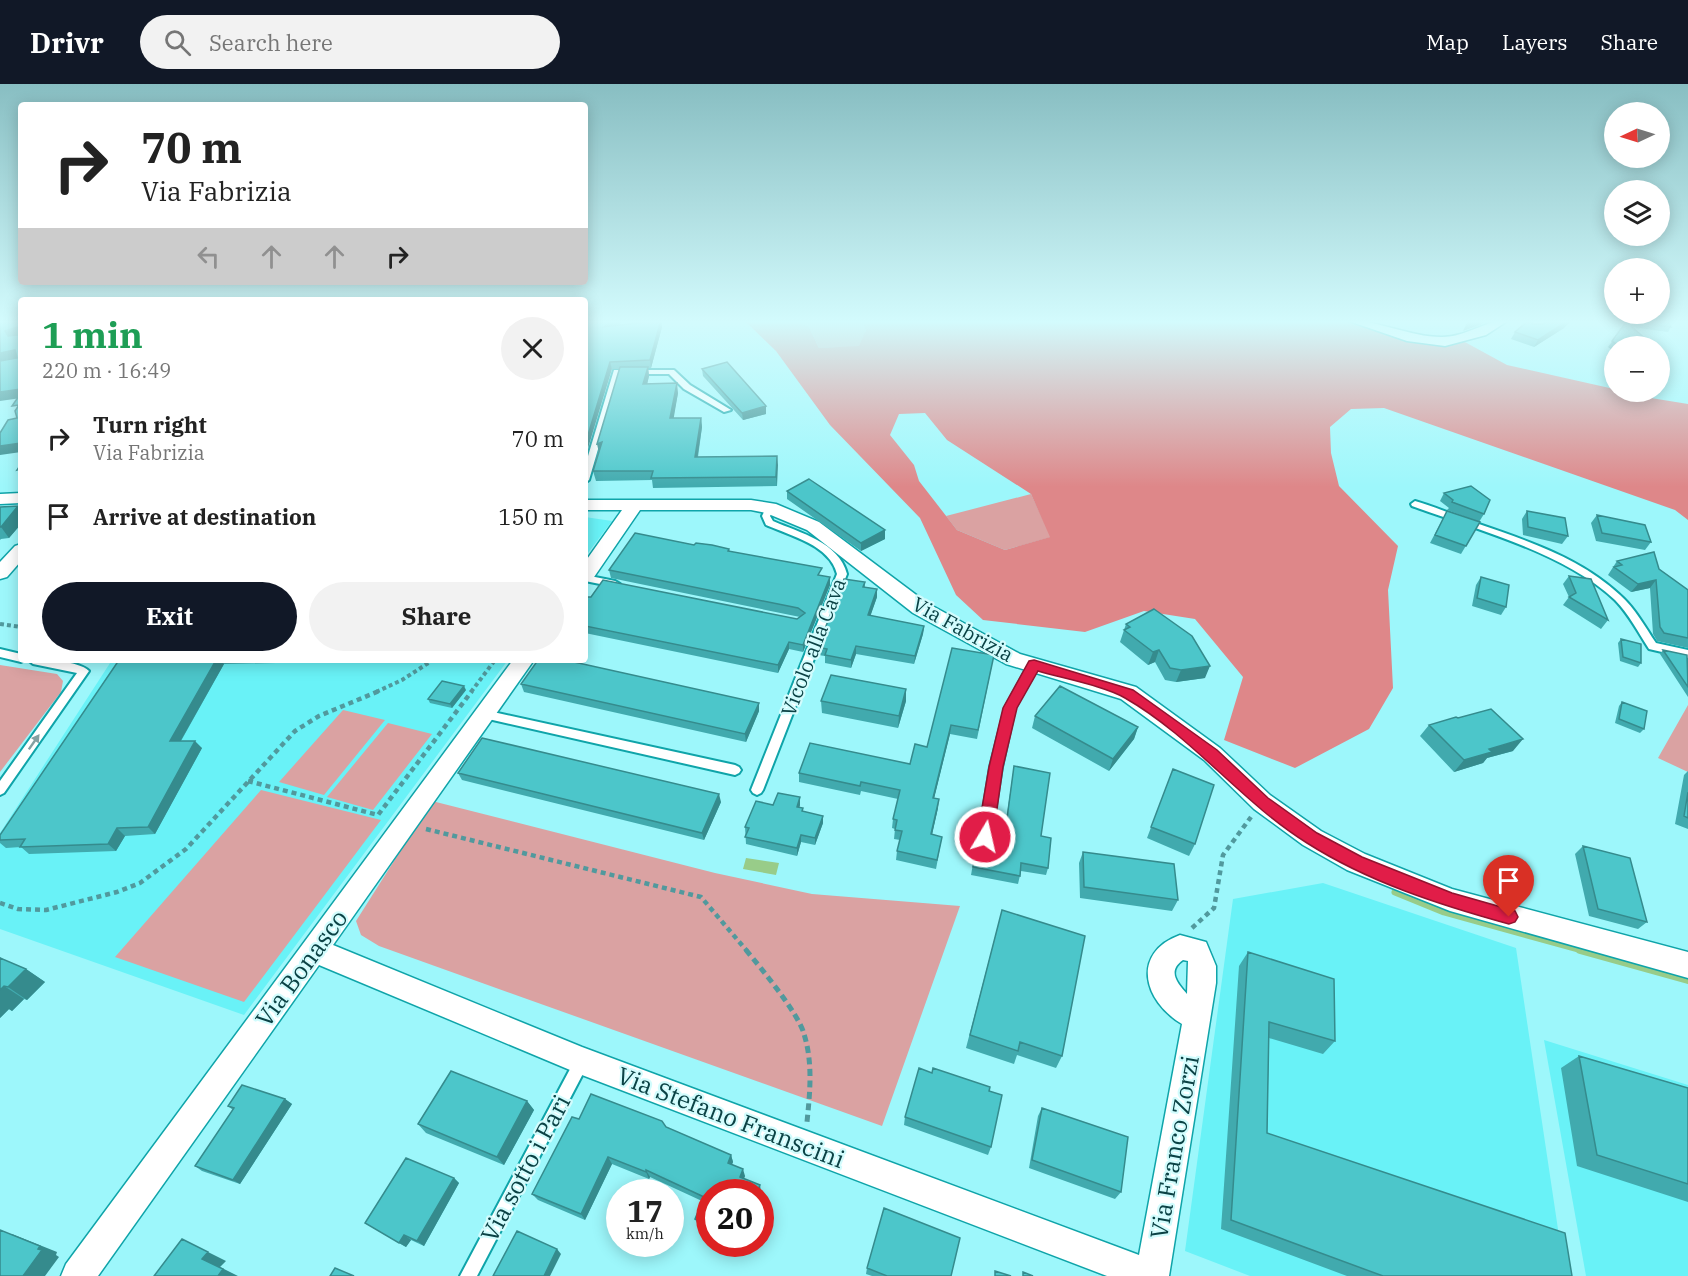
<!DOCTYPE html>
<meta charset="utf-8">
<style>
:root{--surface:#fff;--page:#f2f2f2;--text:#222;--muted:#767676;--accent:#111827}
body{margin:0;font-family:"IBM Plex Serif",serif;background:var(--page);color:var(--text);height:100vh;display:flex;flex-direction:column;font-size:22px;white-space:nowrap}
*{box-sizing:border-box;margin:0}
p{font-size:20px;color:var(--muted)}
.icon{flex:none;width:33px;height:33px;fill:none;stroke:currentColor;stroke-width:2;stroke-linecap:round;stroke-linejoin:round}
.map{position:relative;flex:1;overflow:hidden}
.panel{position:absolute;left:18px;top:213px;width:570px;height:366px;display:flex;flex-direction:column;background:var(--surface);border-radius:6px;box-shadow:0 3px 15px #0003}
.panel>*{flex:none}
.hud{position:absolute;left:18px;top:18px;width:570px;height:183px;border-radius:6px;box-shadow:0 3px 15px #0003;background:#fff;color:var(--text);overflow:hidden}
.needle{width:39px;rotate:266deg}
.controls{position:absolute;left:1604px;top:18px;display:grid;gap:12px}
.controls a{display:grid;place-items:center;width:66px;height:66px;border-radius:50%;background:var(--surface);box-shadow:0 3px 15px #0003;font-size:30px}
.speed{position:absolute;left:606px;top:1095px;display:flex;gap:12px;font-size:30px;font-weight:700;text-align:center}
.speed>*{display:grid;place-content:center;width:78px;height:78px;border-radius:50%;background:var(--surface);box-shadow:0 3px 15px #0003;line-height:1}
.speed small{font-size:15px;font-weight:400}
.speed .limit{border:9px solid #d22;background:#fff;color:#111}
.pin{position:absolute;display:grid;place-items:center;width:51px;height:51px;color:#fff;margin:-62px -26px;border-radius:50% 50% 50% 0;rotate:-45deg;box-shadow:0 0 6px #0007}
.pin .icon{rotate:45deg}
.me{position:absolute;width:66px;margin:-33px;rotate:9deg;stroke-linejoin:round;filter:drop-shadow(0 0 4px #0008)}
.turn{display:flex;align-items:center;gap:21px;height:126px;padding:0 24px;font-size:27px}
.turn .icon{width:78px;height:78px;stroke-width:2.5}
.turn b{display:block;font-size:42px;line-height:51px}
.lanes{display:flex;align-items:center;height:57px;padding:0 24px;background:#0003;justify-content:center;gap:30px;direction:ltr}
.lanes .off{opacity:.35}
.round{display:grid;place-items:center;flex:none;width:63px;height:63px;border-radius:32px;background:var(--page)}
.overview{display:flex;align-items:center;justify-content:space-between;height:102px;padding:0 24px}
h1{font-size:36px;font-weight:800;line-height:45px;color:#1e9e55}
.action{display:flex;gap:12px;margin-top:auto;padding:12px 24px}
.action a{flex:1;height:69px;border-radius:36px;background:var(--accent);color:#fff;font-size:24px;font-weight:800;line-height:69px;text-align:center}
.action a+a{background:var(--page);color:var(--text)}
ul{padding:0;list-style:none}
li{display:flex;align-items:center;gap:18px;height:78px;padding:0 24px}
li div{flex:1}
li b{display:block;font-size:22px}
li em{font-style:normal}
header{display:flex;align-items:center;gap:36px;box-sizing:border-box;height:84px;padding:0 30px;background:var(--accent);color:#fff}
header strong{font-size:28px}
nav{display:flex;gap:33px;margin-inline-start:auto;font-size:21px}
.search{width:420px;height:54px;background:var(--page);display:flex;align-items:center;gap:15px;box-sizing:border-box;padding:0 21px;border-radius:33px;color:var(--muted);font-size:22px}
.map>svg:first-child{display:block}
</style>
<header>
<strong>Drivr</strong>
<div class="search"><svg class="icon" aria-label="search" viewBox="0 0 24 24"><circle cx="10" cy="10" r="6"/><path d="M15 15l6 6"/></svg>Search here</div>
<nav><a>Map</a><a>Layers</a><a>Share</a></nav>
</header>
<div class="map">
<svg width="1688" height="1192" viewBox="0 0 1688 1192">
<rect width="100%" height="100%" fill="#9df7fb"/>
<!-- built -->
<path fill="#69f2f7" d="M585,433l27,4 -27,36z
M112,576h396l-264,355 -244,-86v-96z
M1323,799l193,65 49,328h-315l-65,-25 48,-352z
M1544,956l144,45v191h-102z"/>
<!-- green -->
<path fill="#daa2a2" d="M796,236h65l5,10 -6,17 -41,1 -10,-21z
M1031,410l20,43 -46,13 -48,-20 -11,-14z
M0,581l57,9 6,7 -2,11 -61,80z
M1688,621v67l-30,-14z
M343,626l42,10 -61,75 -45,-13z
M388,639l44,11 -59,76 -46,-13z
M261,706l120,30 -137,182 -129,-45z
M432,717l283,72 97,21 148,12 -78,220 -503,-180 -18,-11 -5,-14z"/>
<!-- forest -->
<path fill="#de8789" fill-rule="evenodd" d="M744,236h52l13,7 10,21 40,-2 7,-16 -5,-10h492l63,19 47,2 44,24 107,24v3l74,12v116l-13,-10 -291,-102 -33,1 -21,18 1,26 8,33 59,60 -10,44 5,98 -24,41 -74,39 -71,-28 19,-63 -48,-58 -51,-8 -59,21 -102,-12 -27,-25 -36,-77 -90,-93 -54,-74zM925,329l22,27 84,54 19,43 -45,13 -48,-20 -38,-49 -5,-16 -24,-30 9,-21z"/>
<!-- water -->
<path fill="#98cc89" d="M746,774l33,5 -3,12 -33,-6z"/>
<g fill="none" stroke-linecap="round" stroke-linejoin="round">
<!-- stream-far1 -->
<path stroke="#98cc89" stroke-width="7" d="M1395,808l49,20 141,39"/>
<!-- stream -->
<path stroke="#98cc89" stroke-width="8" d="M1580,866l108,30"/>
<defs>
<path id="service" d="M614,286h60l16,15 41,25 -7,2 -40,-23 -15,-15h-49l-31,106 -4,3v-17z
M1415,417c21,6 41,15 61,22 50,17 105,35 144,72 15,13 25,32 36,48l32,7v8l-39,-9c-11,-17 -20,-35 -34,-49 -51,-48 -138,-70 -203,-94l-1,-2z
M770,421l4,3 -4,8 3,5c27,12 66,21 74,53l-84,216 -2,3 -4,2 -4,-2 -2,-3 86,-216c-7,-29 -46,-38 -71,-49l-4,-9 5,-10z
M585,491l30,6 5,3 -5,3 -30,-6z
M0,565l21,5v6h4l-4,2 -21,-5z
M28,576c15,0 50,0 61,11l-85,122 -4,2v-14l77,-108 -44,-9z
M1034,577l5,4 -24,43 -13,59 -11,70 -2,4 -4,1 -4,-1 -2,-4 11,-70 15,-59 25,-46z
M484,626l251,55 4,2 2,3 -2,3 -4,2 -251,-57 -4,-1 -1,-3 1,-3z
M582,970l5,2 2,5 -2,5 -110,210h-17l117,-220z"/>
<path id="minor" d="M1346,236c33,0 63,17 96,17 25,0 43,-17 67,-17l-23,15 -41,11 -38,-5z
M1534,236h17l-12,9h-10l-2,-3z
M21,409v10l-21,1v-10z
M585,416h166l25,4 43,18 108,81 93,51 116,33 84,61 50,47 51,36 44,23 87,35 236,63v26l-238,-67 -103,-41 -44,-25 -49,-36 -50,-49 -83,-61 -115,-35 -93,-51 -106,-83 -41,-17 -15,-3h-111l-48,70 -7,2v-20l37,-52h-37z
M21,460v17l-14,16 -7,2v-17l15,-16z
M513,576h21l-201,285 249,102 557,208 43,-231c-39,-23 -51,-71 -2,-89l26,7 10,24v17l-47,293h-62l-525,-201 -263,-110 -221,311h-37l5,-12zM1183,876l5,1 -1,33c-10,-11 -20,-23 -4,-34z"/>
</defs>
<!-- service casing -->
<use href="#service" stroke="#0fa4a9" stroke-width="4"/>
<!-- minor casing -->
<use href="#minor" stroke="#0fa4a9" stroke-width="3"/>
<!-- path-far2 -->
<path stroke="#51999d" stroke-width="4" stroke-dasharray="4 3" stroke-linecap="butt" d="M0,540l21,3
M376,608l26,-12 31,-20
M471,608l24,-32"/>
<!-- path-far1 -->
<path stroke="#51999d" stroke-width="4.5" stroke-dasharray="5 4" stroke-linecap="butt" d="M248,697l130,34 94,-124
M426,745l275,68 46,54
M0,819l18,6 28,1 71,-18 23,-9 46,-34 109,-118 24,-15 60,-25
M1192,844l22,-20 9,-53 28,-38"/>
<!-- path -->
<path stroke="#51999d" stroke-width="5" stroke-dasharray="7 4.5" stroke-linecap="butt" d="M746,866c14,17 53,64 58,84 9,29 6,58 3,88"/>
<!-- service -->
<use href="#service" fill="#fff" fill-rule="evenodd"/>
<!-- minor -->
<use href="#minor" fill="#fff" fill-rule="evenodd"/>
</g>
<!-- wall -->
<path fill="#41aaae" d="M585,236h40l-7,5 43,-5 1,7 -11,41h-3l1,8 -2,8 31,9 -5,25h28l1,9 -4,30 79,-1v30l-124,2 -1,-8 -56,1 -3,-10 26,-102h-7z
M1628,236l43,7 -3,5 -36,-5 22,19h-40v6l-6,-5z
M1533,240h10l21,4 -30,19 -23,-8 4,-7z
M702,285l64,45 -23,6 -40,-44z
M787,407l98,39v9l-24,12 -74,-52z
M1444,409l40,21 -5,8 -32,-12 2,-2 -9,-7z
M0,423l21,3v14l-12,14 -8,1 -1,1z
M1447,427l33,11 -19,32 -31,-11z
M1527,427l41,25 -6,8 -39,-9 -1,-16z
M1597,431l54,27 -6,8 -49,-9 -5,-18z
M694,461l35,4 1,3 91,24 9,9 -27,67 -14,-3 -11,24 -193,-40v-34l212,20 3,-2 -189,-39 -2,-8z
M1617,477l42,8 29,21v58l-31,-7 -4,-7 -3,-46 -19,4 -23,-17z
M1569,492l39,44 -7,9 -38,-24 6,-8 -6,-13z
M1481,493l25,30 -5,8 -29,-9 4,-21z
M865,498v5l12,2v8l-7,19 54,10 -1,8 -9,30 -58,-10 -5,14 -26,-5v-7l-7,-1v-8z
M1126,540l79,54 -29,4 -11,-2 -10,-18 -7,3 -28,-23z
M1621,555l20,24 -3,4 -18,-6 -2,-18z
M1663,566l25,10v37l-28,-43z
M119,576h202l-1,2 -96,2 -43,77 21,7 -47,86 -30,2 -9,15 -87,3 -8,-7 -15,1 -6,-5v-8z
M992,581l-15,74 -27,-5 -16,64 4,10 -6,27 10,2 -6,32 -40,-9 1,-9 3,-11 -6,-1 1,-10 -3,-1 1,-9 5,-20 -37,-8 -1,4 -61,-13v-9l111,-9 17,-17z
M521,600l238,27 -13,31 -222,-50z
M906,605v12l-8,27 -76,-15 -1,-12z
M466,606l-14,18 -22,-5 -2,-4z
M1622,618l22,27 -4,4 -25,-10 4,-17z
M1035,632l103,11 -4,12 -25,32 -77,-43z
M1429,641l84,26 -26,7 -4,5 -29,9 -34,-36z
M1014,682l27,70 7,32 -2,7 -25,-4 -3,13 -47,-9 7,-39 25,5z
M1173,685l22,75 -6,12 -42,-18z
M1688,687v58l-13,-5 9,-49z
M458,689l263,29 -17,38 -242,-60z
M773,721h27l-1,3 5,4 19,4v7l-8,22 -14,-3 -4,14 -51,-12 -1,-17z
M1583,762l64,76 -9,7 -49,-13 -14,-62z
M1083,768l95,48 -6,11 -92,-13 -1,-35z
M1002,826l60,146 -6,12 -39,-13 -3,9 -48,-16z
M1248,868l87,89 -12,13 -54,-16 -2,95 305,143h-225l-126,-47 18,-263z
M0,873l4,3 22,9 19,13 -18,18 -3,-1 -12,12 -3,-2 -9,9z
M1579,972l109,32v114l-111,-36 -16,-98z
M932,989l57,18 2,56 -3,8 -84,-30 1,-8z
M285,1015l7,5 -52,80 -38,-13 -7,-5 38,-56 -5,-4z
M527,1017l7,9 -30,55 -78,-32 -8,-9z
M1042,1024l79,84 -6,7 -86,-31 9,-52z
M579,1035l87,8 65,28 2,7 -1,2 13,12 -1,2 17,14h-51v38l-12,-5 -3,-6 7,-18 -52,-24 -1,2 -37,-15 -27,56 -47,-20 -6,-6z
M454,1094l5,5 -35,63 -13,-6 -5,7 -41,-24z
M867,1184l84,8h-79l-6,-2z"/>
<!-- shaded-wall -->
<path fill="#358b8d" d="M613,236h12l-20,14 -1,-7z
M661,236l1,7 -11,41 -1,-8z
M1476,236h11l-7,5 -17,6 4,-8z
M1569,236h3l-8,8 -30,19 4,-7z
M17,243l4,6 -11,6 -5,-8z
M15,266l6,8 -21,4v-9z
M610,278l2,7 -27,89v-13z
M648,283l1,9 -4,17 -2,-9z
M677,299l1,10 -6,35 -2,-10z
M21,305v9l-21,3v-9z
M766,322v8l-23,6 -1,-7z
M701,334l1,9 -6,39 -1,-9z
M602,358l-3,11 -2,-9z
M21,359v9l-21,3v-9z
M777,372l1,9 -1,21 -1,-9z
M18,422l3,4v14l-12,14 -8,-11z
M885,446v9l-24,12v-8z
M830,493v8l-27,67v-7z
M1656,496l-6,8 -19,4 7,-8z
M877,505v8l-9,26v-8z
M924,542l-1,8 -9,30 1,-8z
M789,558v7l-11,24v-8z
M856,562v8l-5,14v-8z
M1159,566l-4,12 -7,3 5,-13z
M216,576h5l3,4 -48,85 -6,-8z
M1210,582l-5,12 -29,4 5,-12z
M464,602l2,4 -14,18 -2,-4z
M906,605v12l-8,27 1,-12z
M759,619v8l-13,31 -1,-8z
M951,641l-1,9 -18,73 1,-9z
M1138,643l-4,12 -25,32 4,-12z
M1523,655l-10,12 -26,7 -4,5 -29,9 10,-12 25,-11z
M195,657l7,7 -47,86 -7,-7z
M719,710l2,8 -17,38 -2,-7z
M800,713v8l-3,9v-7z
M939,715l-1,9 -8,35 1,-9z
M823,732v7l-8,22v-7z
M117,744l8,8 -9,15 -8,-7z
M801,751v7l-4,14v-8z
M26,885l19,13 -18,18 -19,-13z
M4,902l20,13 -12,12 -12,-8v-13z
M0,919l9,6 -9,9z
M285,1015l7,5 -52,80 -7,-4z
M527,1017l7,9 -30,55 -7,-8z
M731,1071l2,7 -3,7 -2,-6z
M608,1073l4,7 -27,56 -4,-6z
M743,1085l2,7 -3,7 -2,-6z
M646,1086l4,7 -1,2 -3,-7z
M454,1094l5,5 -35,63 -7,-5z
M760,1101l1,7 -1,1v-1h-3z
M12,1150l45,18 -1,3 3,2 -14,19h-22z
M404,1151l7,5 -5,7 -7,-4z
M182,1155l44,22 -6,6 18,9h-20z
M557,1165l4,5 -11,22h-6z"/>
<!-- building -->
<path fill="#4cc6ca" stroke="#358b8d" stroke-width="1.5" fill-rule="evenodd" d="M0,236h21v69l-21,3v-31l17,-3 -2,-8 -15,3zM17,243v8l-9,1 -3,-5z
M585,236h28l-9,7 57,-7 -11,40 -40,2 -25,83z
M1529,236l4,4h10l5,-4h21l-31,20 -23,-8z
M1628,236h39l4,7 -44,-6z
M1626,238l28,24h-35l-7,-5z
M727,278l39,44 -24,7 -40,-44z
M620,283h28l-5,17 34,-1 -7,35h31l-6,39 82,-1 -1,21 -125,1 2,-7h-60l9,-29 -5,2z
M21,309v50l-21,3v-13l8,-13 9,-2 -2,-7 4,-6 -7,1z
M21,380v5l-4,1z
M809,395l76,51 -24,13 -74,-52z
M1471,402l19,14 -6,14 -32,-12 1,-2 -9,-7z
M18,422l-17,21h-1v-20z
M1447,427l33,11 -14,24 -31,-11z
M1527,427l38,7 3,18 -40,-9z
M1597,431l48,10 6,17 -49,-9z
M635,449l59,12 2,-2 16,2 17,4 -1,2 94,17 -4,7 12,2 -27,68 -14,-3 -11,23 -193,-39v-27l1,-2h5l12,-17 194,39 8,-6 -7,-5 -189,-38z
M1654,468l5,17 29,21v48l-24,-5 -4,-6 -4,-47 -18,4 -24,-17 8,-2 -5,-4z
M1569,492l22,3 17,41 -39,-23 7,-4z
M1481,493l28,8 -3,22 -29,-9z
M844,495l21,3 -2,5 14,2 -9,26 56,11 -9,30 -59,-10 -5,14 -26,-5 2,-6 -9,-2z
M1154,525l38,27 18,30 -29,4 -11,-2 -11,-18 -6,2 -29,-22 6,-3 -4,-3z
M1621,555l20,5v19l-18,-6z
M952,564l42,7 -16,75 -27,-5 -18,73 6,1 -8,35 11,3 -5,23 -40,-9 5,-20 -7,-1 2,-10 -4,-1 7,-29 -39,-8 -1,4 -61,-13 11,-30 100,21 5,-20 12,3z
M1663,566l24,5 1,32z
M119,576h97l-46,81h25l-47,86 -31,1 -9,16 -88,3 5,-8 -25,1v-5z
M538,576h27l194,43 -14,31 -224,-50z
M831,591l75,14 -7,27 -78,-15z
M442,597l22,5 -14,18 -22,-5z
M1060,602l78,41 -25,32 -78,-43z
M1622,618l25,9 -3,18 -25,-10z
M1491,625l32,30 -34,10 3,3 -28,8 -35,-35 27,-8 2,1z
M482,654l237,56 -17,39 -244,-60z
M1014,682l36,7 -9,63 10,2 -3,30 -27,-5 -1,13 -47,-9 5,-31 26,5z
M1173,685l41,16 -19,59 -44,-17z
M1688,708v26l-4,-2z
M778,709l22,4 -3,10 6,1 -1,3 21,5 -8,22 -14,-3 -4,13 -52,-11 4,-9 -4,-1 11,-26 17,4z
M1583,762l47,12 17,64 -49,-13z
M1083,768l91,12 4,36 -94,-13z
M1002,826l83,26 -23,120 -42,-14 -2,9 -48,-16z
M1248,868l86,27 1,62 -66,-19 -2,111 298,100 7,43h-189l-152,-56z
M0,874l26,11 -18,18 -4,-1 -4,4z
M1579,972l109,32v96l-91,-29z
M919,984l13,5 1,-5 57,19 -1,4 13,4 -11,52 -86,-30z
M451,987l76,30 -30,56 -79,-33z
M242,1001l43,14 -52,81 -38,-14 39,-58 -6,-2z
M591,1010l71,27 4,6 65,28 -3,8 15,6 -3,8 20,8 -3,7h-47v33l-15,-6 9,-22 -58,-27v2l-38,-15 -27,57 -49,-20 40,-77 7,2z
M1042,1024l86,29 -7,55 -89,-32z
M406,1074l48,20 -37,63 -13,-6 -5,8 -34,-20z
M884,1124l76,30 -9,38h-64l-20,-8z
M0,1146l40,16 -2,3 4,1 -19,26h-23z
M517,1147l40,18 -13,27h-51z
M182,1155l26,13 -6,7 21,10 -5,7h-64z
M335,1184l19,8h-24z
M995,1187l16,5h-16z
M1023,1188l10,4h-10z"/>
<!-- one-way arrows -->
<defs><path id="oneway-solid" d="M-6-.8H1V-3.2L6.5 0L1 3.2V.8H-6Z" transform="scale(1.5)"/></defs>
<use fill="#85a0a2" href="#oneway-solid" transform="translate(34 658) rotate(-55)"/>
<!-- sky -->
<linearGradient id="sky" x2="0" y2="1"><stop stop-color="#88bec2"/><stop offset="0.59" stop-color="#d3fbfd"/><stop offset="1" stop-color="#d3fbfd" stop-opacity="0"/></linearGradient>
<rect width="1688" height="403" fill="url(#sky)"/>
<!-- route -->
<path fill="#e11d48" stroke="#92132f" stroke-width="1.5" d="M1034,576l99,30 84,60 51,48 49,35 45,24 90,36 63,18 3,6 -3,5 -6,2c-69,-19 -141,-42 -202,-81 -66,-41 -114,-106 -182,-145 -20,-12 -64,-20 -87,-27l-21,37 -14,59 -10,70 -2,5h-11l-3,-5 12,-70 14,-59 26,-47z"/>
<g text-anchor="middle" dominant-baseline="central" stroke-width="4.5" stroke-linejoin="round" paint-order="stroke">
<!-- street labels -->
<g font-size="20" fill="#0b4245" stroke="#d2fcfd">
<text transform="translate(963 545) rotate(29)">Via Fabrizia</text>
<text transform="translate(813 563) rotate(-69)">Vicolo alla Cava</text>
</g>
<!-- near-street labels -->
<g font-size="24" fill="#0b4245" stroke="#d2fcfd">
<text transform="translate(301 884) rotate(-54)">Via Bonasco</text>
<text transform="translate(731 1033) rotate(21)">Via Stefano Franscini</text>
<text transform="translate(1174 1063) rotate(-80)">Via Franco Zorzi</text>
<text transform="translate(525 1084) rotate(-62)">Via sotto i Pari</text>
</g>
</g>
</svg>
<div class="controls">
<a><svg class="needle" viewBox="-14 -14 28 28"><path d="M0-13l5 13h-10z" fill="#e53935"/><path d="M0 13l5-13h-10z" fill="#767676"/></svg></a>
<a><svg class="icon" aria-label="layers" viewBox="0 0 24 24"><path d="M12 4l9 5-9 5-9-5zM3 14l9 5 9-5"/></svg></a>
<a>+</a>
<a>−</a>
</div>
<div class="speed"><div>17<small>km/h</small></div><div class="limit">20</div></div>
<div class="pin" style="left:1509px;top:833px;background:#d93025"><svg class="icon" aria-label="arrive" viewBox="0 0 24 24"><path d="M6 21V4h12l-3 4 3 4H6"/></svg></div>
<svg class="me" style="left:985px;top:753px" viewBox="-20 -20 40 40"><circle r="17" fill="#e11d48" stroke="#fff" stroke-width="3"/><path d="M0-11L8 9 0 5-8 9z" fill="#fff"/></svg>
<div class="hud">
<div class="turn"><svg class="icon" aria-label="right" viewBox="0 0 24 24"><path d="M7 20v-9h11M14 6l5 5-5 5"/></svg><div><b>70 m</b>Via Fabrizia</div></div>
<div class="lanes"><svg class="icon off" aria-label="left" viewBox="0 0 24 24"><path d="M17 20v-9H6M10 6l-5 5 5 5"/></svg><svg class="icon off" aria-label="ahead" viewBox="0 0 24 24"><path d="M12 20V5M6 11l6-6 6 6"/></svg><svg class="icon off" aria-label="ahead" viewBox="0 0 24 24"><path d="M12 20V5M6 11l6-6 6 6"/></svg><svg class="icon" aria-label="right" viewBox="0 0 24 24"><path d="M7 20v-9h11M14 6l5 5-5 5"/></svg></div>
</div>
<section class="panel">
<div class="overview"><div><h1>1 min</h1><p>220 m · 16:49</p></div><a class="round"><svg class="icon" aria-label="close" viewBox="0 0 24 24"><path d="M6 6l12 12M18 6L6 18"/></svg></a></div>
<ul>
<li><svg class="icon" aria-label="right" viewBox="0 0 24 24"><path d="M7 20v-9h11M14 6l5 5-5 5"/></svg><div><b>Turn right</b><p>Via Fabrizia</p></div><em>70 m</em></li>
<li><svg class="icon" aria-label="arrive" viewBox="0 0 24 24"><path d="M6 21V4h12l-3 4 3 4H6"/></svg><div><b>Arrive at destination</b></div><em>150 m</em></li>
</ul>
<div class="action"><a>Exit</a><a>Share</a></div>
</section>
</div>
